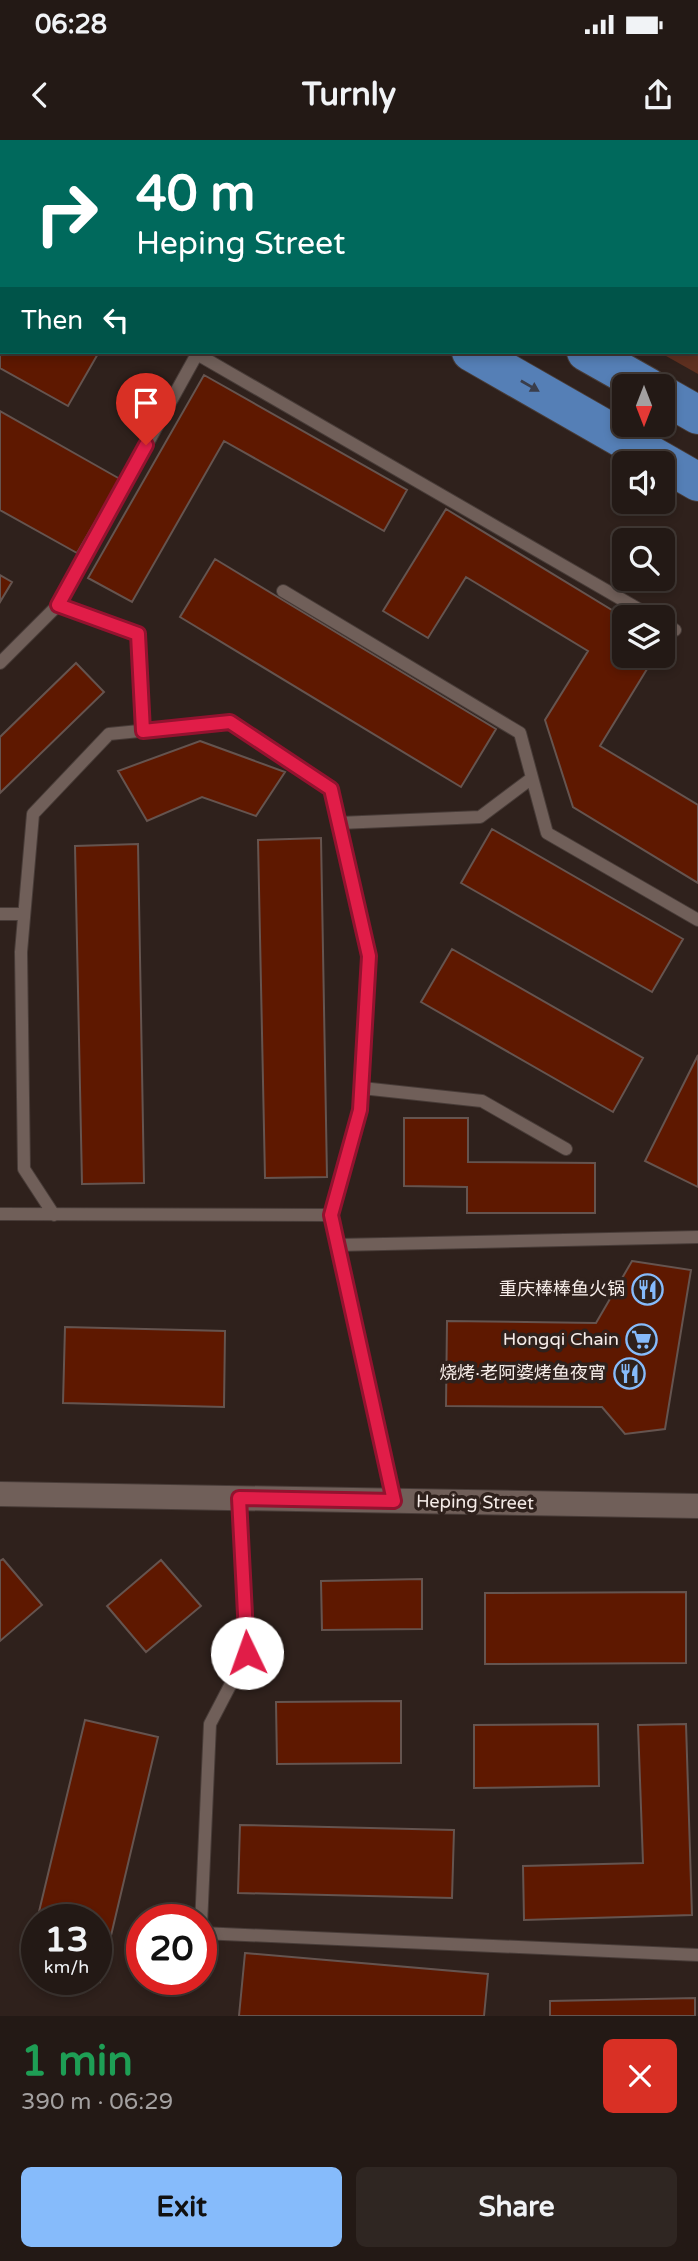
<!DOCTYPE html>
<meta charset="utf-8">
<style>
:root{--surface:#231915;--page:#2f2622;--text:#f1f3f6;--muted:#a3a0a0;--line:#403834;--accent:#86bbfb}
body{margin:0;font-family:"Varela Round","Noto Sans SC",sans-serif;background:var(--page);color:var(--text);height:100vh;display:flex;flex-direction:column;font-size:26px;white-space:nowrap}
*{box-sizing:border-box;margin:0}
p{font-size:23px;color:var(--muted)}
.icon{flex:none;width:38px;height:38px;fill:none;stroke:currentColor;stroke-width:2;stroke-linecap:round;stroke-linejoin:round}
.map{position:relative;height:1876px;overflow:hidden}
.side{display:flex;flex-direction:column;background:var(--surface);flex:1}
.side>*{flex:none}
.top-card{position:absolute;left:0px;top:0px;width:698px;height:214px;box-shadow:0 4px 10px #0003,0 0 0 2px var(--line);background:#00695c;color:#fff;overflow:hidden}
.needle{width:46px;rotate:180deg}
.controls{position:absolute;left:612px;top:234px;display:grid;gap:14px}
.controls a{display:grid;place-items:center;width:63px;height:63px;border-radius:10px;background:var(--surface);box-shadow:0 4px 10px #0003,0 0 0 2px var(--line);font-size:35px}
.speed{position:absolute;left:21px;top:1764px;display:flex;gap:14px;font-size:35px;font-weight:700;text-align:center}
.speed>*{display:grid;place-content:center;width:91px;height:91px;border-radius:50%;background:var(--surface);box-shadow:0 4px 10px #0003,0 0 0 2px var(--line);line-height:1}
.speed small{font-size:18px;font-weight:400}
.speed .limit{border:10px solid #d22;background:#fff;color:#111}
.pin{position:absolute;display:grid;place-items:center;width:60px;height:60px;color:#fff;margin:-72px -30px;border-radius:50% 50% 50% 0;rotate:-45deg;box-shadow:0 0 7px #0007}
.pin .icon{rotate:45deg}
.me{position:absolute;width:77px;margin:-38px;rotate:357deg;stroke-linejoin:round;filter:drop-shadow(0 0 5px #0008)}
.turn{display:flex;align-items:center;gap:24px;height:147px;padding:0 21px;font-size:32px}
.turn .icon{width:91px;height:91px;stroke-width:2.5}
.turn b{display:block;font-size:49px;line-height:60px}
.then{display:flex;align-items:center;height:66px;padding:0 21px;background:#0003;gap:14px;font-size:26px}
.round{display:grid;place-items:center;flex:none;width:74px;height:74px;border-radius:10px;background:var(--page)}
.headline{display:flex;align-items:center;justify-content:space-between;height:119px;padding:0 21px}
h1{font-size:42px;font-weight:700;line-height:52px;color:#1e9e55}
.action{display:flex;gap:14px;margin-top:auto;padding:14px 21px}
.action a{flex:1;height:80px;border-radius:10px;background:var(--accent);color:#111;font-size:28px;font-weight:700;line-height:80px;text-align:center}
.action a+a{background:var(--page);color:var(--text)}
.status{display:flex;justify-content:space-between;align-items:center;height:49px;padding:0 35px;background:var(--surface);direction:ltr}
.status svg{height:19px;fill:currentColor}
header{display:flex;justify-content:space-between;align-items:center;height:91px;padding:0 21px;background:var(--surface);font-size:32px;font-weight:700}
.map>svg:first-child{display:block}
</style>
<div class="status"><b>06:28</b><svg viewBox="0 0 49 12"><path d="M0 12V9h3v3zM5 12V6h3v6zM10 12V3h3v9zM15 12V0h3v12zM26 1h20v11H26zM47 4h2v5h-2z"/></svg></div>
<header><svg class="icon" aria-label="back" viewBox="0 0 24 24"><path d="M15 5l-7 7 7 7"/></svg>Turnly<svg class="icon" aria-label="share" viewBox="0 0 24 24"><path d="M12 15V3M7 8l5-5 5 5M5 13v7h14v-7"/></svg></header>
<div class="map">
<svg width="698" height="1876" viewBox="0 0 698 1876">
<rect width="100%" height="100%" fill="#2f211c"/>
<!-- green -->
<path fill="#5f3020" d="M288,0h410v234l-39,-22h37v-210z"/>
<!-- building -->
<path fill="#5e1800" stroke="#65544f" stroke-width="2" d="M0,99l2,113h97l-31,54 -68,-38z
M204,235l203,115 -23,41 -160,-90 -92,161 -44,-24z
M0,271l120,68 -43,74 -77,-43z
M446,369l179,109v38h30l-55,90 98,59v78l-125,-76 -28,-87 43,-69 -122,-74 -38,61 -45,-27z
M215,419l281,170 -35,58 -281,-170z
M0,435l12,7 -12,20z
M76,523l28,29 -104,101v-56z
M200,601l85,31 -29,44 -54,-19 -55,24 -29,-50z
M492,689l191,110 -31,53 -191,-109z
M321,698l6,339 -62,1 -7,-338z
M138,704l6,339 -62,1 -7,-338z
M452,809l191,109 -30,54 -192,-110z
M698,915v132l-53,-26z
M404,978h64v44l127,1v50h-128v-26l-63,-1z
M632,1121l59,9 -26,159 -40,5 -23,-27 -156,-1 1,-85 149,2z
M65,1187l160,4 -1,76 -161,-4z
M3,1419l39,46 -42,36v-80z
M161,1420l40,46 -55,46 -39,-46z
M422,1439v50l-100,1 -1,-49z
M686,1452v71l-201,1v-71z
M401,1561v62l-124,1 -1,-62z
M85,1580l73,17 -58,245 -14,-3h10v-59h-59z
M598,1584l1,62 -125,2v-63z
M686,1584l6,191 -168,5 -1,-54 120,-3 -5,-138z
M240,1685l214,5 -2,68 -214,-5z
M37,1782v46l-11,-3z
M245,1813l243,21 -4,42h-245z
M695,1858v18h-145v-15z"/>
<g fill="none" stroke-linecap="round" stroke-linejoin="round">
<defs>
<path id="service" d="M283,451l237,142 27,100 151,87
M58,465l80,29 5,97
M663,483l12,7
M0,523l58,-58 139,-251 457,264
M339,683l141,-6 52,-39
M0,774h24
M362,948l120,13 84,48
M0,1074l331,1
M54,1075l-30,-46 -3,-217 12,-138 76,-80 121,-12 101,67 38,167 -8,154 -30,105 63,286
M338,1105l360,-8
M201,1785l9,-201 37,-71 -8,-155
M201,1793l497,22"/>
<path id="minor" d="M0,1354l698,12"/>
<path id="primary" d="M100,0l3,2
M209,0l3,2
M471,212l227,130
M586,212l62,35
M663,255l35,20"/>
</defs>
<!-- service casing -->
<use href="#service" stroke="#483c38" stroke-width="14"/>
<!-- minor casing -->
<use href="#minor" stroke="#483c38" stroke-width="26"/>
<!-- primary casing -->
<use href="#primary" stroke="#483c38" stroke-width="40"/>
<!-- service -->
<use href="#service" stroke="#705f59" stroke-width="12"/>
<!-- minor -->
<use href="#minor" stroke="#705f59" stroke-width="24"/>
<!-- primary -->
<use href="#primary" stroke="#557fb6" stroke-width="38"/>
</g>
<!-- one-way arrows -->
<defs><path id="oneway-solid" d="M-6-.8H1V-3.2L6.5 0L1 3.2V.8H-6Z" transform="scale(1.75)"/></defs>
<use fill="#3a3d4a" href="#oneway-solid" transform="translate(530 246) rotate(30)"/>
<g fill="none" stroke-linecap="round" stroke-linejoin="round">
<defs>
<path id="route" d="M146,305l-88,160 80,29 5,97 87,-9 101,67 38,167 -9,154 -29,105 63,286 -155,-3 8,155"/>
</defs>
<!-- route casing -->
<use href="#route" stroke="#92132f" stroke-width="18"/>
<!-- route -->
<use href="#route" stroke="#e11d48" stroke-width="12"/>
</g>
<!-- icons -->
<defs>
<symbol id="restaurant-ring" viewBox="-11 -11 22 22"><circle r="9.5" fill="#2f211c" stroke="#86bbfb" stroke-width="1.5"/><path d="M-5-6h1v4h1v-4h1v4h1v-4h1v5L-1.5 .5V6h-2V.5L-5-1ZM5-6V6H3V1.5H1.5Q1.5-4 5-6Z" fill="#86bbfb"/></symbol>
<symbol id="supermarket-ring" viewBox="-11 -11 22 22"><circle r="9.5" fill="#2f211c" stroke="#86bbfb" stroke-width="1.5"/><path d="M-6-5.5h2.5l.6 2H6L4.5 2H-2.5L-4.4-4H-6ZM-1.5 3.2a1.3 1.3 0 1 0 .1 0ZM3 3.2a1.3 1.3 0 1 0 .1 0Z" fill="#86bbfb"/></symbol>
</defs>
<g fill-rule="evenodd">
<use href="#restaurant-ring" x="630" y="1132" width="35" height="35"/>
<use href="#supermarket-ring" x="624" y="1182" width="35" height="35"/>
<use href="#restaurant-ring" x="612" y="1216" width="35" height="35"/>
</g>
<g text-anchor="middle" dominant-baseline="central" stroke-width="7" stroke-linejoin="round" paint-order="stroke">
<!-- poi labels -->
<g font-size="18" fill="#f6ece8" stroke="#2f211c" text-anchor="end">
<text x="625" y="1149">重庆棒棒鱼火锅</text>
<text x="619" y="1199">Hongqi Chain</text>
<text x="606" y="1233">烧烤·老阿婆烤鱼夜宵</text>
</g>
<!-- street labels -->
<g font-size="18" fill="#f6ece8" stroke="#2f211c">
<text transform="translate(475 1362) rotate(1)">Heping Street</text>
</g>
</g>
</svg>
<div class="controls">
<a><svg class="needle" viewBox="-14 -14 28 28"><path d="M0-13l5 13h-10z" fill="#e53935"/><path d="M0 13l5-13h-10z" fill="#a3a0a0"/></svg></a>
<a><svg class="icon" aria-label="sound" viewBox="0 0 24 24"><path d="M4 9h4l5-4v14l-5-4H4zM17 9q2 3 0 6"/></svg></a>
<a><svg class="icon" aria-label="search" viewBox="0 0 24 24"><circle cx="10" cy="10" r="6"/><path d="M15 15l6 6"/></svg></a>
<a><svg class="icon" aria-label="layers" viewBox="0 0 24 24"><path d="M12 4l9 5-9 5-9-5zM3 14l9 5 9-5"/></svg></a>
</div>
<div class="speed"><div>13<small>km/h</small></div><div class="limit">20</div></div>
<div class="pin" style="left:146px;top:305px;background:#d93025"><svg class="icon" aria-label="arrive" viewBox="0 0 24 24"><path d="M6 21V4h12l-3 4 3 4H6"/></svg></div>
<svg class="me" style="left:247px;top:1513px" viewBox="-20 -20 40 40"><circle r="19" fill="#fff"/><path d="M0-13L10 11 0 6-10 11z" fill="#e11d48"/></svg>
<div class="top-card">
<div class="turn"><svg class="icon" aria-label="right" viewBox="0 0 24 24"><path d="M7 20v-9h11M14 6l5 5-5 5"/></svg><div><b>40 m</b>Heping Street</div></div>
<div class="then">Then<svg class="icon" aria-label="left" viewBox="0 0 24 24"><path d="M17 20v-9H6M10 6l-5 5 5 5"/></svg></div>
</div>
</div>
<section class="side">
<div class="headline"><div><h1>1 min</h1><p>390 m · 06:29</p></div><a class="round" style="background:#d93025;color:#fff"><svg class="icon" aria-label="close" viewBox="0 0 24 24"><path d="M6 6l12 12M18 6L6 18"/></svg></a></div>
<div class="action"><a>Exit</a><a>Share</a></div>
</section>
